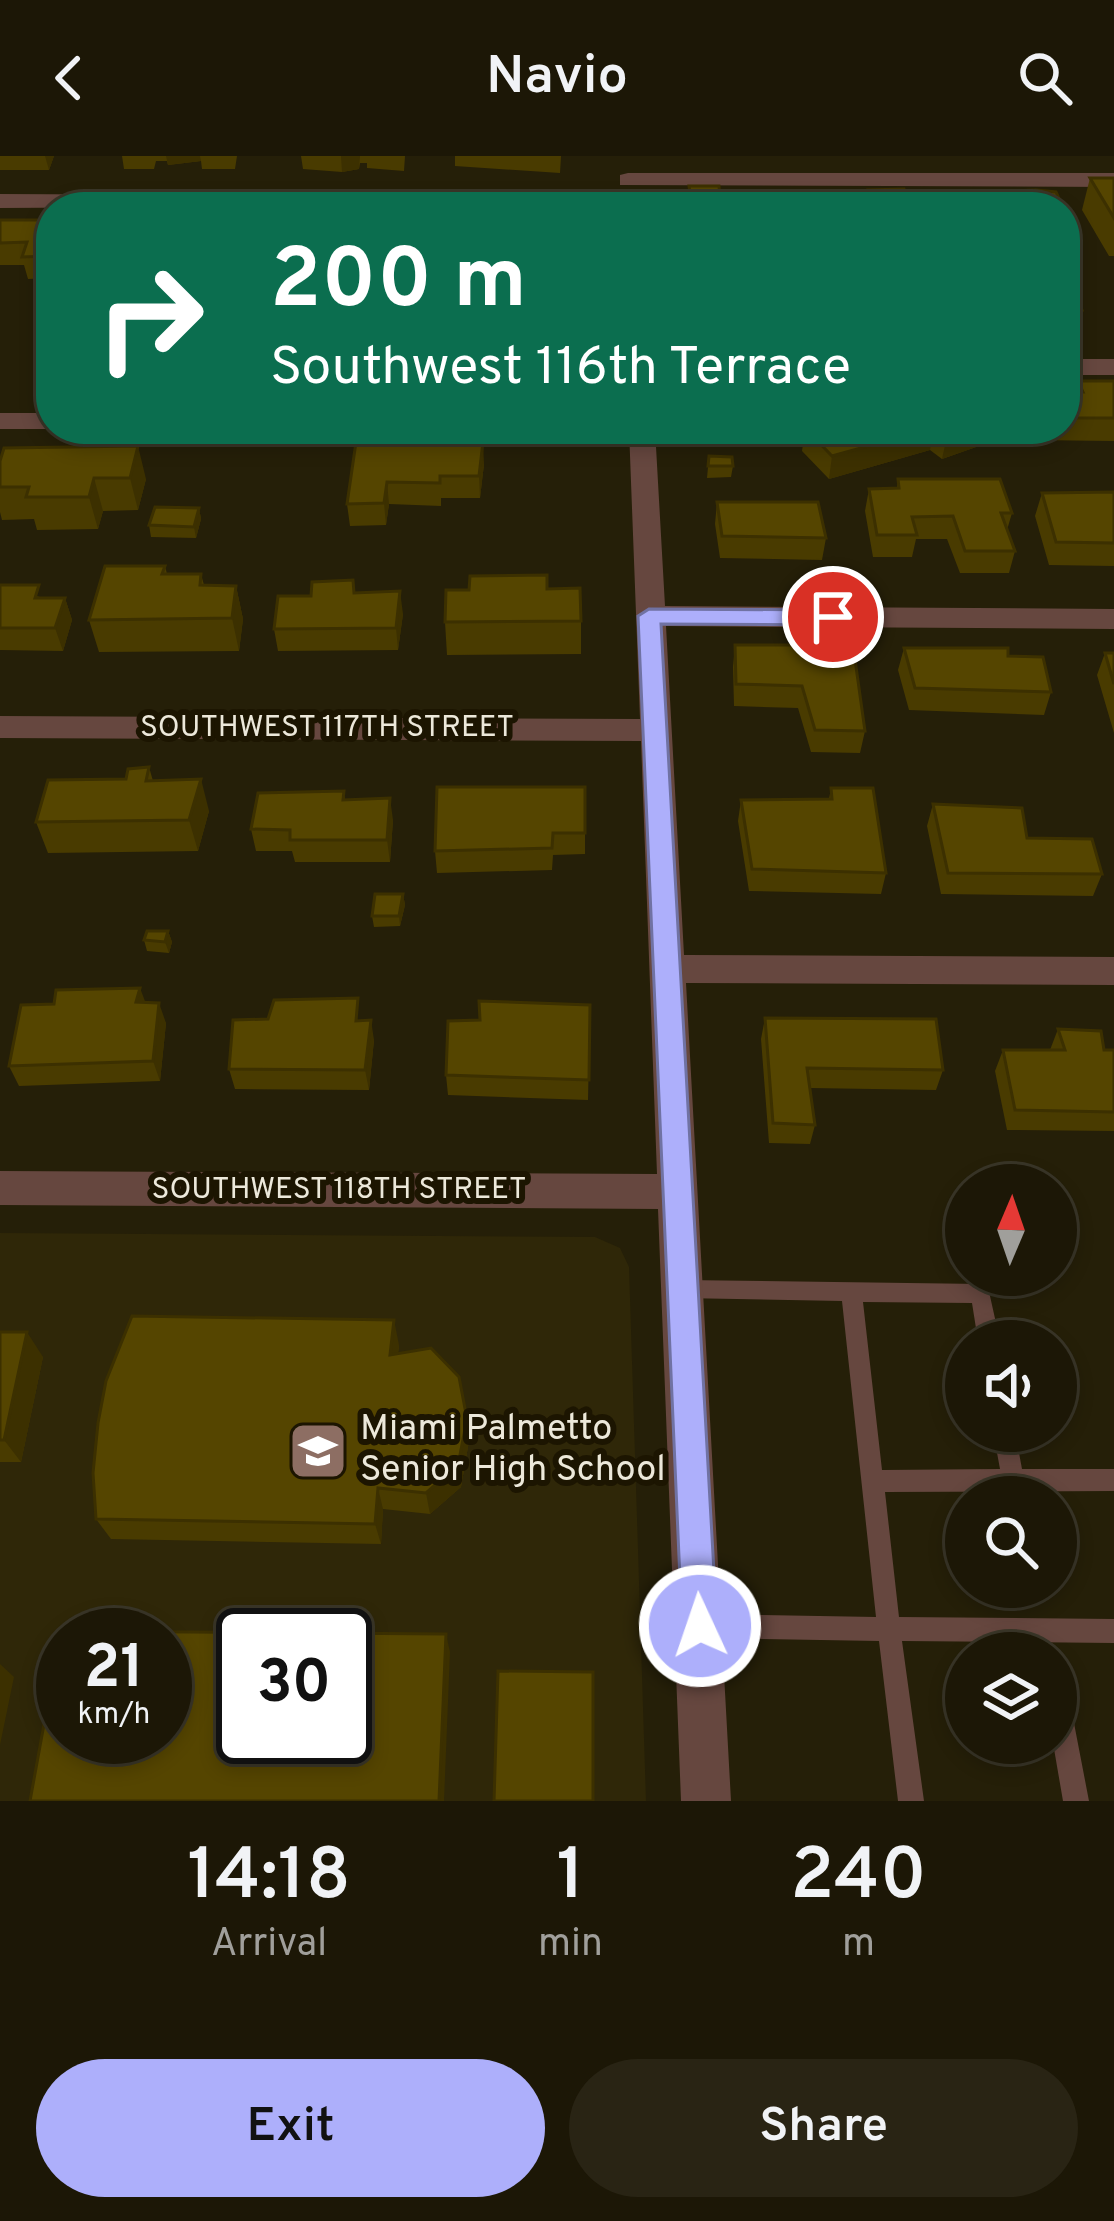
<!DOCTYPE html>
<style>
:root{--surface:#1c1706;--page:#292414;--text:#f1f3f6;--muted:#a09f9b;--line:#3a3628;--accent:#adaffb}
body{margin:0;font-family:Overpass,sans-serif;background:var(--page);color:var(--text);height:100vh;display:flex;flex-direction:column;font-size:45px;white-space:nowrap}
*{box-sizing:border-box;margin:0}
p{font-size:39px;color:var(--muted)}
.icon{flex:none;width:66px;height:66px;fill:none;stroke:currentColor;stroke-width:2;stroke-linecap:round;stroke-linejoin:round}
.map{position:relative;height:1645px;overflow:hidden}
.panel{display:flex;flex-direction:column;background:var(--surface);flex:1}
.panel>*{flex:none}
.guide{position:absolute;left:36px;top:36px;width:1044px;height:252px;border-radius:48px;box-shadow:0 6px 18px #0003,0 0 0 3px var(--line);background:#0b6e4f;color:#fff;overflow:hidden}
.needle{width:78px;rotate:2deg}
.tools{position:absolute;left:945px;top:1008px;display:grid;gap:24px}
.tools a{display:grid;place-items:center;width:132px;height:132px;border-radius:50%;background:var(--surface);box-shadow:0 6px 18px #0003,0 0 0 3px var(--line);font-size:60px}
.speed{position:absolute;left:36px;top:1452px;display:flex;gap:24px;font-size:60px;font-weight:700;text-align:center}
.speed>*{display:grid;place-content:center;width:156px;height:156px;border-radius:50%;background:var(--surface);box-shadow:0 6px 18px #0003,0 0 0 3px var(--line);line-height:1}
.speed small{font-size:30px;font-weight:400}
.speed .limit{border:6px solid #111;border-radius:18px;background:#fff;color:#111}
.pin{position:absolute;display:grid;place-items:center;width:102px;height:102px;color:#fff;margin:-51px;border:6px solid #fff;border-radius:50%;box-shadow:0 3px 12px #0007}
.me{position:absolute;width:132px;margin:-66px;rotate:357deg;stroke-linejoin:round;filter:drop-shadow(0 0 9px #0008)}
.turn{display:flex;align-items:center;gap:42px;height:252px;padding:0 36px;font-size:54px}
.turn .icon{width:156px;height:156px;stroke-width:2.5}
.turn b{display:block;font-size:84px;line-height:102px}
.eta{display:flex;justify-content:space-evenly;align-items:center;height:204px;text-align:center}
.eta b{font-size:72px;font-weight:600;line-height:84px}
.button{display:flex;gap:24px;margin-top:auto;padding:24px 36px}
.button a{flex:1;height:138px;border-radius:72px;background:var(--accent);color:#111;font-size:48px;font-weight:600;line-height:138px;text-align:center}
.button a+a{background:var(--page);color:var(--text)}
header{display:flex;justify-content:space-between;align-items:center;height:156px;padding:0 36px;background:var(--surface);font-size:54px;font-weight:600}
.map>svg:first-child{display:block}
</style>
<header><svg class="icon" aria-label="back" viewBox="0 0 24 24"><path d="M15 5l-7 7 7 7"/></svg>Navio<svg class="icon" aria-label="search" viewBox="0 0 24 24"><circle cx="10" cy="10" r="6"/><path d="M15 15l6 6"/></svg></header>
<div class="map">
<svg width="1114" height="1645" viewBox="0 0 1114 1645">
<rect width="100%" height="100%" fill="#251f08"/>
<!-- built -->
<path fill="#2f2708" fill-rule="evenodd" d="M0,1077l595,4 25,11 9,19 17,534h-646zM63,1479h102v102h-102zM243,1479h102v102h-102z"/>
<g fill="none" stroke-linecap="round" stroke-linejoin="round">
<!-- lane -->
<path fill="#66473f" fill-rule="evenodd" d="M681,1124l300,4 7,3 12,54h-22l-6,-38 -109,-1 19,168 118,-1 -7,-38h22l7,38h92v22l-229,1 14,125 215,2v24l-212,-2 22,160h-26l-19,-160 -179,-3 -8,-4 -4,-8 4,-8 8,-4 176,3 -34,-316 -161,-3 -7,-2 -3,-7 3,-7z
M1056,1524l9,3 3,9 21,109h-26l-10,-58h3z"/>
<!-- street -->
<path fill="#66473f" fill-rule="evenodd" d="M628,17h486v14l-494,-2v-10z
M0,38l629,3 11,7 -640,4z
M1065,203h49v16h-49z
M0,257h51v16h-51z
M629,273h26l10,177 449,3v20l-448,-3 18,329 430,2v28l-428,-2 45,818h-50l-23,-592 -658,-4v-34l657,3 -16,-433 -641,-3v-22l640,3z"/>
</g>
<!-- wall -->
<path fill="#493b00" d="M0,0h54l-5,14h-49z
M122,0h115l-2,13h-33l-1,-8 -33,4 -1,-4h-11l-2,8h-30z
M301,0h104l-1,15 -37,-3v-5h-7l-1,6 -17,3 -39,-3z
M455,0h106l-1,17 -105,-7z
M1090,22h24v78h-5l-27,-46z
M977,36l86,15h-89z
M0,64h51v58l-23,1 -4,-14h-24z
M1065,131l17,23 -6,22h-11z
M1078,225h36v60l-85,-1 -2,-11h38v-37h10z
M805,273h178l-4,17 -37,13 -12,-9 -101,29 -27,-28z
M356,286l128,22 -4,34h-39v8l-52,-2 -3,21 -36,1 -3,-22z
M709,300l24,10 -2,11 -24,1z
M0,305l146,18 -8,31 -35,1 -5,18 -61,1 -3,-11 -32,1 -2,-8z
M898,323l114,34 -5,17 8,21 -6,22h-49l-13,-34h-31l-4,18h-39l-8,-46 4,-22 28,-1z
M1114,336v74l-65,-1 -14,-49 7,-23z
M717,346l109,36 -4,22 -102,-2 -5,-34z
M199,352l2,11 -5,19 -45,-1 -2,-12z
M165,410l2,8h34l3,11 32,1 7,33 -4,32 -140,1 -10,-32z
M0,429l43,13h22l7,22 -9,31 -63,-1z
M547,433l34,32v33l-134,1 -2,-33z
M355,437l48,21 -5,36 -120,1 -4,-22 37,-33z
M735,489h118l12,86 -5,22 -49,-1 -13,-44 -64,-2 -1,-39z
M904,492l104,8 43,36 -7,23 -135,-5 -11,-40z
M1105,497h9v80l-17,-58z
M149,611l4,14 56,30 -11,40 -150,2 -12,-31z
M585,631v67l-32,1 -1,15 -115,3 -2,-22z
M831,632l55,85 -5,21 -132,-3 -11,-70 3,-21 88,-1z
M344,635l1,9 48,20 -3,42h-95l-3,-11h-36l-5,-22z
M933,648l94,34 75,36 -9,22 -152,-2 -14,-68z
M403,738l2,11 -5,21 -26,1 -2,-11z
M168,775l4,11 -3,11 -22,-2 -3,-11z
M145,847l21,20 -6,58 -141,5 -10,-20z
M590,849l-2,95 -140,-5 -2,-20 34,-55z
M765,862l178,52 -7,20 -126,-2 5,37 -5,19 -41,-1 -8,-104z
M362,864l12,20 -5,50 -134,-1 -6,-20z
M1058,873l46,21h10v81l-107,-1 -12,-59 8,-21h47z
M0,1176l43,25 -22,105h-21z
M399,1189l-1,9 69,65 2,22 -8,46 -31,27 -47,-5 -2,35 -270,-5 -15,-20z"/>
<!-- shaded-wall -->
<path fill="#3c3000" d="M45,0h9l-5,14z
M166,0h34l1,5 -33,4z
M341,0h19l-1,13 -17,3z
M930,273h4l-4,21 -101,29 3,-23z
M968,273h15l-4,17 -37,13 5,-23z
M483,286l1,22 -4,34 -1,-22z
M138,290l8,33 -8,31 -8,-32z
M94,322l9,33 -5,18 -9,-32z
M387,326l2,22 -3,21 -2,-22z
M199,352l2,11 -5,19 -2,-11z
M236,430l7,33 -4,32 -7,-33z
M400,435l3,23 -5,36 -2,-22z
M65,442l7,22 -9,31 -8,-23z
M201,623l8,32 -11,40 -9,-31z
M390,642l3,22 -3,42 -3,-22z
M403,738l2,11 -5,21 -1,-10z
M168,775l4,11 -3,11 -4,-11z
M140,832l8,21 -12,-7z
M159,847l7,20 -6,58 -7,-20z
M371,864l3,20 -5,50 -4,-20z
M394,1164l5,25 -4,34 -5,-24z
M27,1176l16,25 -22,105 -17,-22z
M467,1263l2,22 -8,46 -31,27 -4,-21z
M378,1332l5,21 -2,35 -6,-20z
M446,1478l4,18 -6,149h-5z
M0,1508l14,13 -14,68z"/>
<!-- building -->
<path fill="#554500" stroke="#3c3000" stroke-width="3" fill-rule="evenodd" d="M1090,22h24v40z
M689,30h30l1,10 53,-1 2,12h-83z
M904,33l6,18h-89l-2,-9h51l-2,-8z
M1036,34l20,2 7,15h-81l-5,-15z
M323,48l107,1 -1,2h-107z
M529,48h35v3h-35z
M0,64h51v36l-29,1 5,-15 -27,1z
M1065,131h8l9,23h-17z
M1078,225h36v37h-49v-26h18z
M806,273h124l-98,27z
M936,273h32l-21,7z
M356,286h127l-4,34h-39v7l-53,-1 -3,21 -37,1z
M138,290l-8,32h-36l-5,19h-63l3,-10h-29v-26l4,-13z
M709,300l23,1 1,9h-25z
M898,323h102l12,34h-11l14,38h-50l-12,-35 -41,1 5,18h-40l-8,-46 30,-1z
M1114,336v51l-58,-1 -14,-49z
M717,346h101l8,36 -104,-2z
M155,351l44,1 -5,19 -45,-2z
M105,410h60l-3,8h39l-1,11 36,1 -4,32 -143,2z
M547,419v14l33,-1 1,33 -136,1 1,-32h23l1,-14z
M353,424l1,13 46,-2 -4,37 -122,1 4,-33h33l1,-14z
M0,429h39l-4,13h30l-10,30h-55z
M735,489h118l12,86 -50,-1 -13,-44 -66,-2z
M904,492h104v8l35,1 8,35 -136,-4z
M1105,497h9v31z
M149,611l-3,14 55,-2 -12,41 -153,2 12,-42 78,-1 2,-10z
M437,631h148v46h-32l-1,15 -117,3z
M831,632h42l13,85 -134,-4 -11,-69 91,-1z
M344,635l-1,9 47,-2 -3,42h-97v-10l-39,-1 7,-36z
M933,648l89,4 5,30 65,1 10,35 -154,-1z
M375,738h28l-4,22h-27z
M147,775h21l-3,11 -21,-2z
M140,832l-4,14 23,1 -6,58 -144,5 12,-61 33,-1 2,-14z
M358,842l-2,23 15,-1 -6,50 -136,-1 4,-49 35,-1 6,-19z
M479,845l111,4 -1,75 -143,-5 2,-54 32,-1z
M765,862l171,1 7,51 -136,-2 8,57 -42,-2z
M1058,873l43,2 3,19h10v62l-99,-2 -12,-60h62z
M132,1160l262,4 -4,35 41,-7 28,29 8,42 -9,46 -32,28 -48,-5 -3,36 -279,-5 -3,-46 5,-50 8,-42z
M0,1176h27l-23,108h-4z
M61,1475l385,3 -7,167h-409zM63,1479h102v102h-102zM243,1479h102v102h-102z
M498,1515l95,1v129h-99z"/>
<!-- route -->
<path fill="#adaffb" stroke="#7072a3" stroke-width="3" d="M649,453l184,1 11,7 -11,8 -172,-1 56,1002 -5,13 -12,5 -13,-5 -5,-13 -44,-1010z"/>
<!-- icons -->
<defs>
<symbol id="school-square" viewBox="-11 -11 22 22"><rect x="-9" y="-9" width="18" height="18" rx="4" fill="#8d6e63" stroke="#1c1501"/><path d="M0-5L7-2L0 1L-7-2ZM-4 1L0 2.5L4 1V4Q0 6-4 4Z" fill="#fff"/></symbol>
</defs>
<g fill-rule="evenodd">
<use href="#school-square" x="285" y="1262" width="66" height="66"/>
</g>
<g text-anchor="middle" dominant-baseline="central" stroke-width="12" stroke-linejoin="round" paint-order="stroke">
<!-- street labels -->
<g font-size="30" fill="#ece8da" stroke="#1c1501">
<text x="327" y="572">SOUTHWEST 117TH STREET</text>
<text x="339" y="1034">SOUTHWEST 118TH STREET</text>
</g>
<!-- near-poi labels -->
<g font-size="36" fill="#ece8da" stroke="#1c1501" text-anchor="start">
<text x="360" y="1274">Miami Palmetto<tspan x="360" dy="41">Senior High School</tspan></text>
</g>
</g>
</svg>
<div class="tools">
<a><svg class="needle" viewBox="-14 -14 28 28"><path d="M0-13l5 13h-10z" fill="#e53935"/><path d="M0 13l5-13h-10z" fill="#a09f9b"/></svg></a>
<a><svg class="icon" aria-label="sound" viewBox="0 0 24 24"><path d="M4 9h4l5-4v14l-5-4H4zM17 9q2 3 0 6"/></svg></a>
<a><svg class="icon" aria-label="search" viewBox="0 0 24 24"><circle cx="10" cy="10" r="6"/><path d="M15 15l6 6"/></svg></a>
<a><svg class="icon" aria-label="layers" viewBox="0 0 24 24"><path d="M12 4l9 5-9 5-9-5zM3 14l9 5 9-5"/></svg></a>
</div>
<div class="speed"><div>21<small>km/h</small></div><div class="limit">30</div></div>
<div class="pin" style="left:833px;top:461px;background:#d93025"><svg class="icon" aria-label="arrive" viewBox="0 0 24 24"><path d="M6 21V4h12l-3 4 3 4H6"/></svg></div>
<svg class="me" style="left:700px;top:1470px" viewBox="-20 -20 40 40"><circle r="17" fill="#adaffb" stroke="#fff" stroke-width="3"/><path d="M0-11L8 9 0 5-8 9z" fill="#fff"/></svg>
<div class="guide">
<div class="turn"><svg class="icon" aria-label="right" viewBox="0 0 24 24"><path d="M7 20v-9h11M14 6l5 5-5 5"/></svg><div><b>200 m</b>Southwest 116th Terrace</div></div>
</div>
</div>
<section class="panel">
<div class="eta">
<div><b>14:18</b><p>Arrival</p></div>
<div><b>1</b><p>min</p></div>
<div><b>240</b><p>m</p></div>
</div>
<div class="button"><a>Exit</a><a>Share</a></div>
</section>
